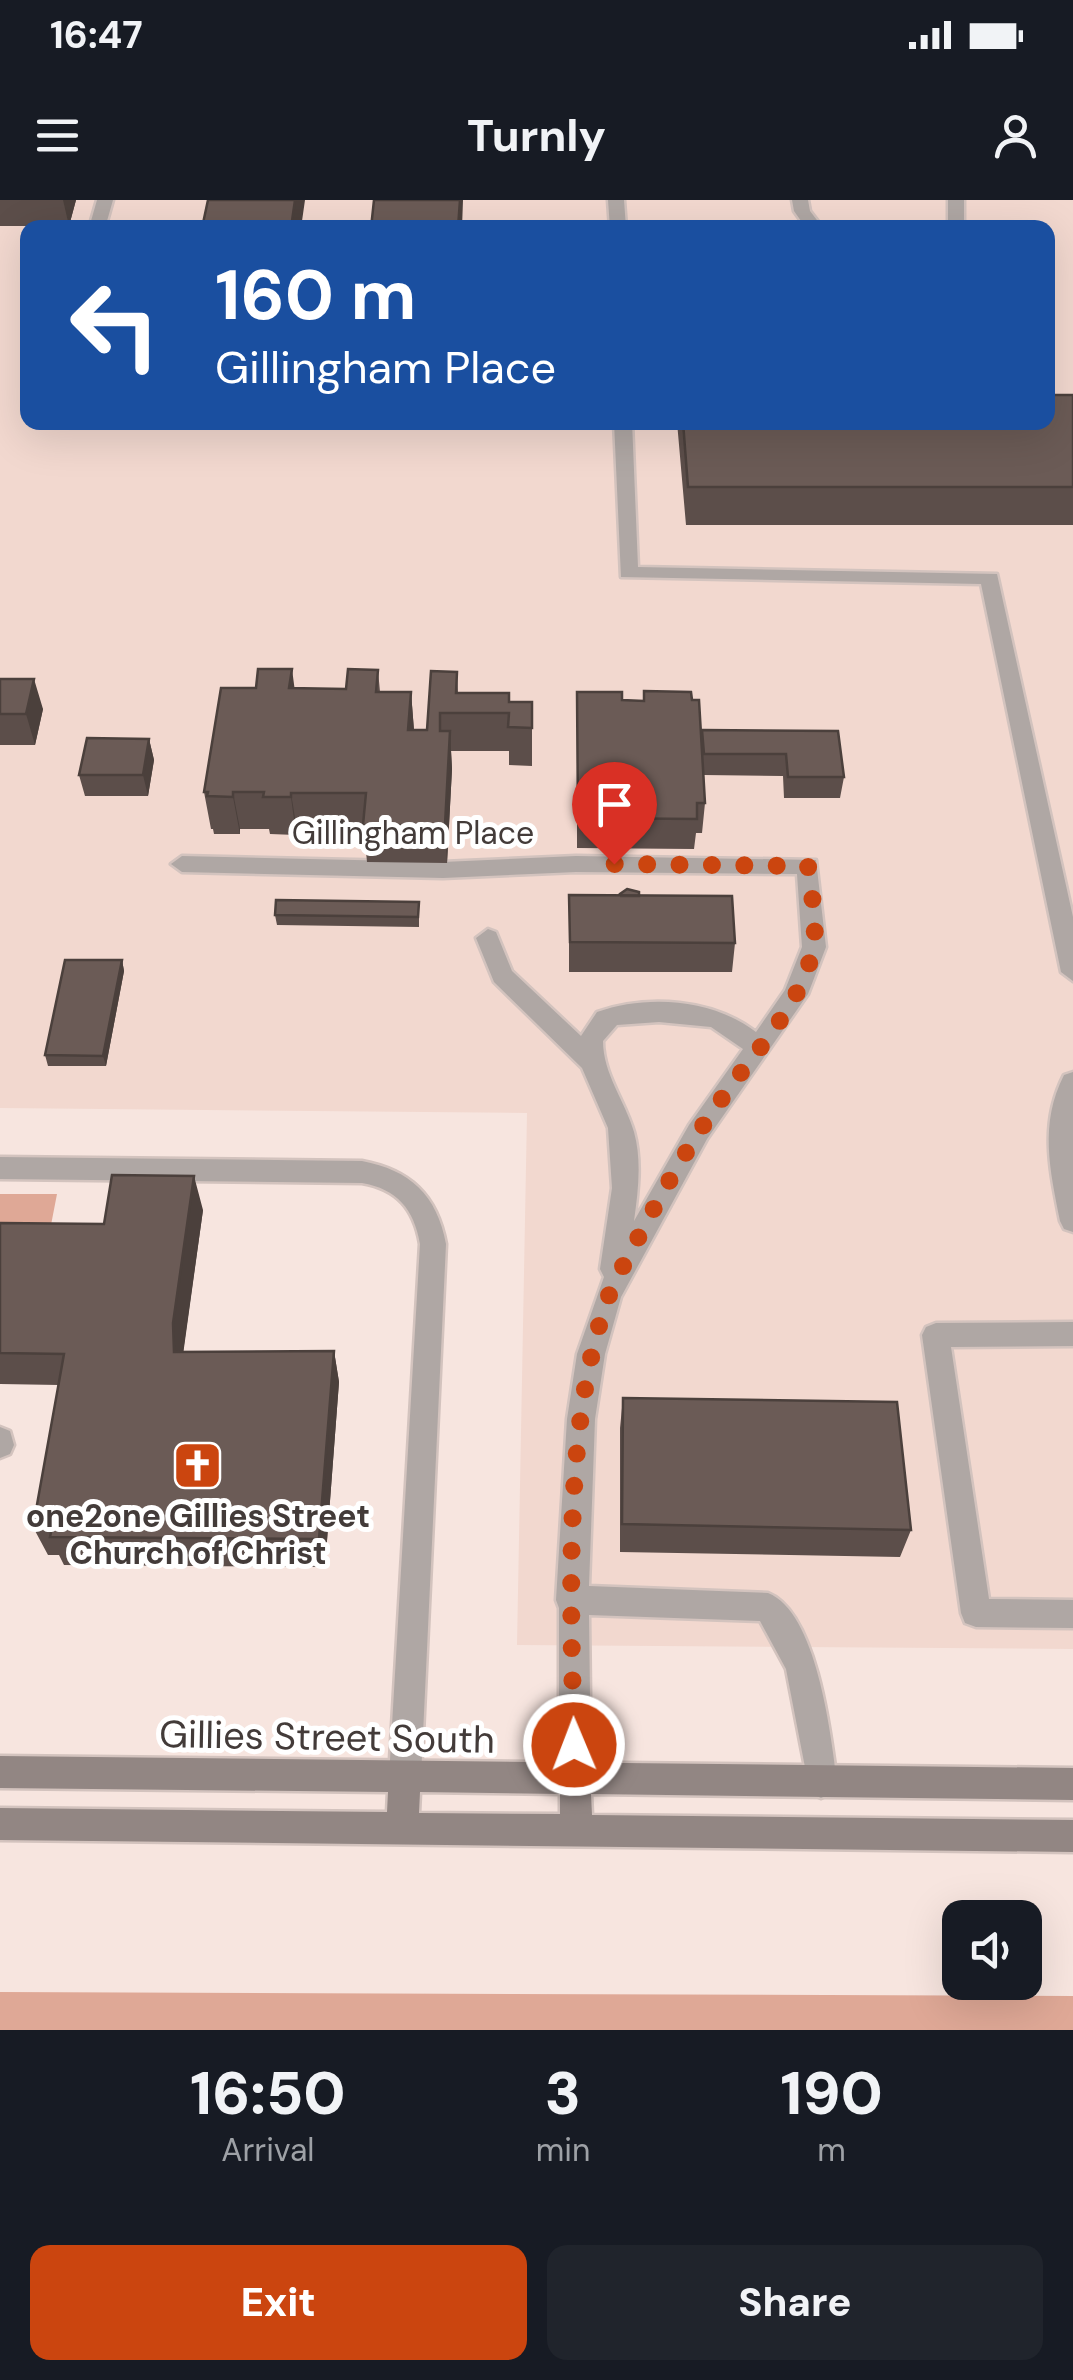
<!DOCTYPE html>
<style>
:root{--surface:#171b24;--page:#20242c;--text:#f1f3f6;--muted:#9ea1a6;--accent:#cb450f}
body{margin:0;font-family:"DM Sans",sans-serif;background:var(--page);color:var(--text);height:100vh;display:flex;flex-direction:column;font-size:38px;white-space:nowrap}
*{box-sizing:border-box;margin:0}
p{font-size:32px;color:var(--muted)}
.icon{flex:none;width:55px;height:55px;fill:none;stroke:currentColor;stroke-width:2;stroke-linecap:round;stroke-linejoin:round}
.map{position:relative;height:1830px;overflow:hidden}
.sheet{display:flex;flex-direction:column;background:var(--surface);flex:1}
.sheet>*{flex:none}
.hud{position:absolute;left:20px;top:20px;width:1035px;height:210px;border-radius:20px;box-shadow:0 10px 40px #0002;background:#1a4fa0;color:#fff;overflow:hidden}
.tools{position:absolute;left:942px;top:1700px;display:grid;gap:20px}
.tools a{display:grid;place-items:center;width:100px;height:100px;border-radius:20px;background:var(--surface);box-shadow:0 10px 40px #0002;font-size:50px}
.pin{position:absolute;display:grid;place-items:center;width:85px;height:85px;color:#fff;margin:-102px -42px;border-radius:50% 50% 50% 0;rotate:-45deg;box-shadow:0 0 10px #0007}
.pin .icon{rotate:45deg}
.me{position:absolute;width:110px;margin:-55px;rotate:359deg;stroke-linejoin:round;filter:drop-shadow(0 0 8px #0008)}
.turn{display:flex;align-items:center;gap:35px;height:210px;padding:0 30px;font-size:45px}
.turn .icon{width:130px;height:130px;stroke-width:2.5}
.turn b{display:block;font-size:70px;line-height:85px}
.eta{display:flex;justify-content:space-evenly;align-items:center;height:170px;text-align:center}
.eta b{font-size:60px;font-weight:800;line-height:70px}
.action{display:flex;gap:20px;margin-top:auto;padding:20px 30px}
.action a{flex:1;height:115px;border-radius:20px;background:var(--accent);color:#fff;font-size:40px;font-weight:800;line-height:115px;text-align:center}
.action a+a{background:var(--page);color:var(--text)}
.status{display:flex;justify-content:space-between;align-items:center;height:70px;padding:0 50px;background:var(--surface);direction:ltr}
.status svg{height:28px;fill:currentColor}
header{display:flex;justify-content:space-between;align-items:center;height:130px;padding:0 30px;background:var(--surface);font-size:45px;font-weight:800}
.map>svg:first-child{display:block}
</style>
<div class="status"><b>16:47</b><svg viewBox="0 0 49 12"><path d="M0 12V9h3v3zM5 12V6h3v6zM10 12V3h3v9zM15 12V0h3v12zM26 1h20v11H26zM47 4h2v5h-2z"/></svg></div>
<header><svg class="icon" aria-label="menu" viewBox="0 0 24 24"><path d="M4 6h16M4 12h16M4 18h16"/></svg>Turnly<svg class="icon" aria-label="person" viewBox="0 0 24 24"><circle cx="12" cy="8" r="4"/><path d="M4 21q1-7 8-7t8 7"/></svg></header>
<div class="map">
<svg width="1073" height="1830" viewBox="0 0 1073 1830">
<rect width="100%" height="100%" fill="#f7e5df"/>
<!-- built -->
<path fill="#f2d8cf" fill-rule="evenodd" d="M0,0h1073v1449l-556,-4 10,-532 -527,-5zM28,28h1020v194h-1020z"/>
<!-- green -->
<path fill="#dfa896" d="M0,994h57l-12,62h-45z
M0,1792l1073,4v34h-1073z"/>
<g fill="none" stroke-linecap="round" stroke-linejoin="round">
<defs>
<path id="service" d="M97,0h16l-6,21 -8,5 -8,-5z
M608,0h16l2,28h-16z
M792,0h16l2,11 13,17h-17l-12,-17z
M948,0h16v28h-16z
M614,222h18l6,145 359,7 76,343v64l-12,-9 -80,-388 -360,-7z
M182,656l261,6 133,-6 240,4 10,87 -18,47 -101,145 -86,158 -16,57 -10,65 -6,167 179,7c49,19 63,142 69,189l-5,11 -11,5 -11,-5 -24,-124 -26,-48 -171,-6 2,165 -5,11 -11,5 -11,-5 -5,-11v-172l-3,-8 11,-181 10,-65 27,-77 -4,-8 12,-81 -4,-60 -26,-60 -88,-86 -18,-44 12,-9 8,3 16,39 69,65 16,-24c51,-18 116,-13 159,20l29,-42 17,-43 -5,-73 -221,-2 -133,6 -261,-6 -11,-8zM659,822l52,5 32,22 -54,76 -55,96c4,-29 8,-60 0,-89 -9,-31 -31,-58 -31,-91l14,-16z
M0,957l362,4c48,9 75,34 84,83l-25,533 -5,11 -11,5 -11,-5 -5,-11 31,-533c-6,-35 -23,-55 -58,-61l-362,-4z
M1073,1122v24l-122,1 38,252 84,1v28l-97,-1 -11,-4 -4,-10 -39,-278 4,-8 10,-4z
M0,1227l10,4 4,14 -4,9 -10,4z"/>
<path id="minor" d="M1073,872v160l-9,-3 -4,-8c-10,-51 -21,-97 4,-146z"/>
<path id="secondary" d="M0,1556l1073,12v32l-482,-6 1,21 481,5v32l-1073,-12v-32l387,4 1,-20 -388,-4zM420,1592l140,2v20l-141,-1z"/>
</defs>
<!-- service casing -->
<use href="#service" stroke="#d3c3be" stroke-width="5"/>
<!-- minor casing -->
<use href="#minor" stroke="#d3c3be" stroke-width="5"/>
<!-- secondary casing -->
<use href="#secondary" stroke="#d3c3be" stroke-width="5"/>
<!-- service -->
<use href="#service" fill="#afa7a4" fill-rule="evenodd"/>
<!-- minor -->
<use href="#minor" fill="#afa7a4" fill-rule="evenodd"/>
<!-- secondary -->
<use href="#secondary" fill="#928683" fill-rule="evenodd"/>
</g>
<!-- wall -->
<path fill="#5c4e4a" d="M0,0h76l-7,26h-69z
M1073,195v130h-387l-9,-103h371z
M378,470l2,22h31l3,38h13l30,-58 1,21 51,9h23v64l-23,-1v-14h-58l1,18 -5,94 -80,-1 -3,-31 -67,-1 -1,5 -26,-1 -1,-5h-29v5h-26l-1,-5h-2l-7,-37 90,-104 52,1z
M0,479l43,30 -8,36h-35z
M577,492l45,8h70l9,38 137,-7 6,46 -4,21h-56l-1,-22 -79,-1 1,28 -3,30h-6l-2,16 -117,-1z
M149,539l5,21 -6,36h-63l-6,-21z
M569,695l70,1 96,47 -3,29h-163z
M419,702v25l-142,-2 -2,-10z
M122,760l2,11 -18,95h-58l-3,-11z
M203,1010l-20,142 151,-1 5,31 -14,185 -261,-2 -5,-10h-11l-15,-28 26,-142 -59,-1v-161l104,1z
M623,1198l288,132 -11,27 -280,-5v-124z"/>
<!-- shaded-wall -->
<path fill="#4b403c" d="M63,0h13l-7,26z
M295,0h10l-4,28h-10z
M460,0h3l-1,28h-4z
M292,469l5,38 -8,-19z
M34,479l9,30 -8,36 -9,-31z
M411,492l3,39 -6,-1z
M450,531l2,38 -5,94 -2,-38z
M149,539l5,21 -6,36 -5,-21z
M233,592l7,37v5l-7,-37z
M291,593l6,37 -1,5 -5,-38z
M122,760l2,11 -18,95 -3,-10z
M194,976l9,34 -20,145 -9,-3 -1,-29z
M334,1151l5,31 -14,185 -6,-28z"/>
<!-- building -->
<path fill="#6b5b56" stroke="#4b403c" stroke-width="2.5" d="M208,0h87l-4,28h-89z
M374,0h86l-2,28h-87z
M1048,195h25v92h-385l-5,-65h365z
M258,469h34l-3,19 57,1 2,-20 30,1 -2,22h35l-3,38h19l4,-59 26,1 -1,21h53v9h23v26l-24,-1 1,-14h-69v18h10l-5,94h-82l3,-32h-75v4h-28l1,-5h-31v5l-26,-1 1,-4h-4l17,-104h35z
M0,479h34l-8,35h-26z
M644,491l47,1 1,8h7l6,103h-8v16l-119,-1 -1,-126h45v8l22,1z
M702,530l136,1 6,46h-56l-2,-23h-82z
M87,538l62,1 -6,36h-64z
M627,689l12,3v4h-18l-1,-2z
M569,695l163,1 3,47 -165,-1z
M276,700l143,2 -1,15 -143,-2z
M65,760h57l-19,96 -58,-1z
M112,975l82,1 -21,147 1,29 160,-1 -15,188 -269,-2 2,-9 -19,-1 31,-173 -64,-1v-130l104,1z
M623,1198l274,4 14,128 -289,-6z"/>
<g fill="none" stroke-linecap="round" stroke-linejoin="round">
<!-- route -->
<path stroke="#cb450f" stroke-width="18" stroke-dasharray="0 32.4" d="M574,1545c-3,-136 -12,-316 33,-444 7,-21 20,-41 30,-61 26,-49 53,-98 86,-143 32,-46 78,-91 90,-148 5,-26 -2,-56 -5,-83l-194,-2"/>
</g>
<!-- icons -->
<defs>
<symbol id="church-square" viewBox="-11 -11 22 22"><rect x="-9" y="-9" width="18" height="18" rx="4" fill="#cb450f" stroke="#fff"/><path d="M-1.2-6h2.4v3.5h3.3v2.4h-3.3V6h-2.4V-.1h-3.3v-2.4h3.3Z" fill="#fff"/></symbol>
</defs>
<g fill-rule="evenodd">
<use href="#church-square" x="170" y="1238" width="55" height="55"/>
</g>
<g text-anchor="middle" dominant-baseline="central" stroke-width="10" stroke-linejoin="round" paint-order="stroke">
<!-- street labels -->
<g font-size="32" fill="#433b39" stroke="#fff">
<text x="413" y="633">Gillingham Place</text>
</g>
<!-- poi labels -->
<g font-size="32" font-weight="bold" fill="#433b39" stroke="#fff">
<text x="198" y="1316">one2one Gillies Street<tspan x="198" dy="37">Church of Christ</tspan></text>
</g>
<!-- near-street labels -->
<g font-size="38" fill="#433b39" stroke="#fff">
<text transform="translate(327 1537) rotate(1)">Gillies Street South</text>
</g>
</g>
</svg>
<div class="tools">
<a><svg class="icon" aria-label="sound" viewBox="0 0 24 24"><path d="M4 9h4l5-4v14l-5-4H4zM17 9q2 3 0 6"/></svg></a>
</div>
<div class="pin" style="left:614px;top:664px;background:#d93025"><svg class="icon" aria-label="arrive" viewBox="0 0 24 24"><path d="M6 21V4h12l-3 4 3 4H6"/></svg></div>
<svg class="me" style="left:574px;top:1545px" viewBox="-20 -20 40 40"><circle r="17" fill="#cb450f" stroke="#fff" stroke-width="3"/><path d="M0-11L8 9 0 5-8 9z" fill="#fff"/></svg>
<div class="hud">
<div class="turn"><svg class="icon" aria-label="left" viewBox="0 0 24 24"><path d="M17 20v-9H6M10 6l-5 5 5 5"/></svg><div><b>160 m</b>Gillingham Place</div></div>
</div>
</div>
<section class="sheet">
<div class="eta">
<div><b>16:50</b><p>Arrival</p></div>
<div><b>3</b><p>min</p></div>
<div><b>190</b><p>m</p></div>
</div>
<div class="action"><a>Exit</a><a>Share</a></div>
</section>
